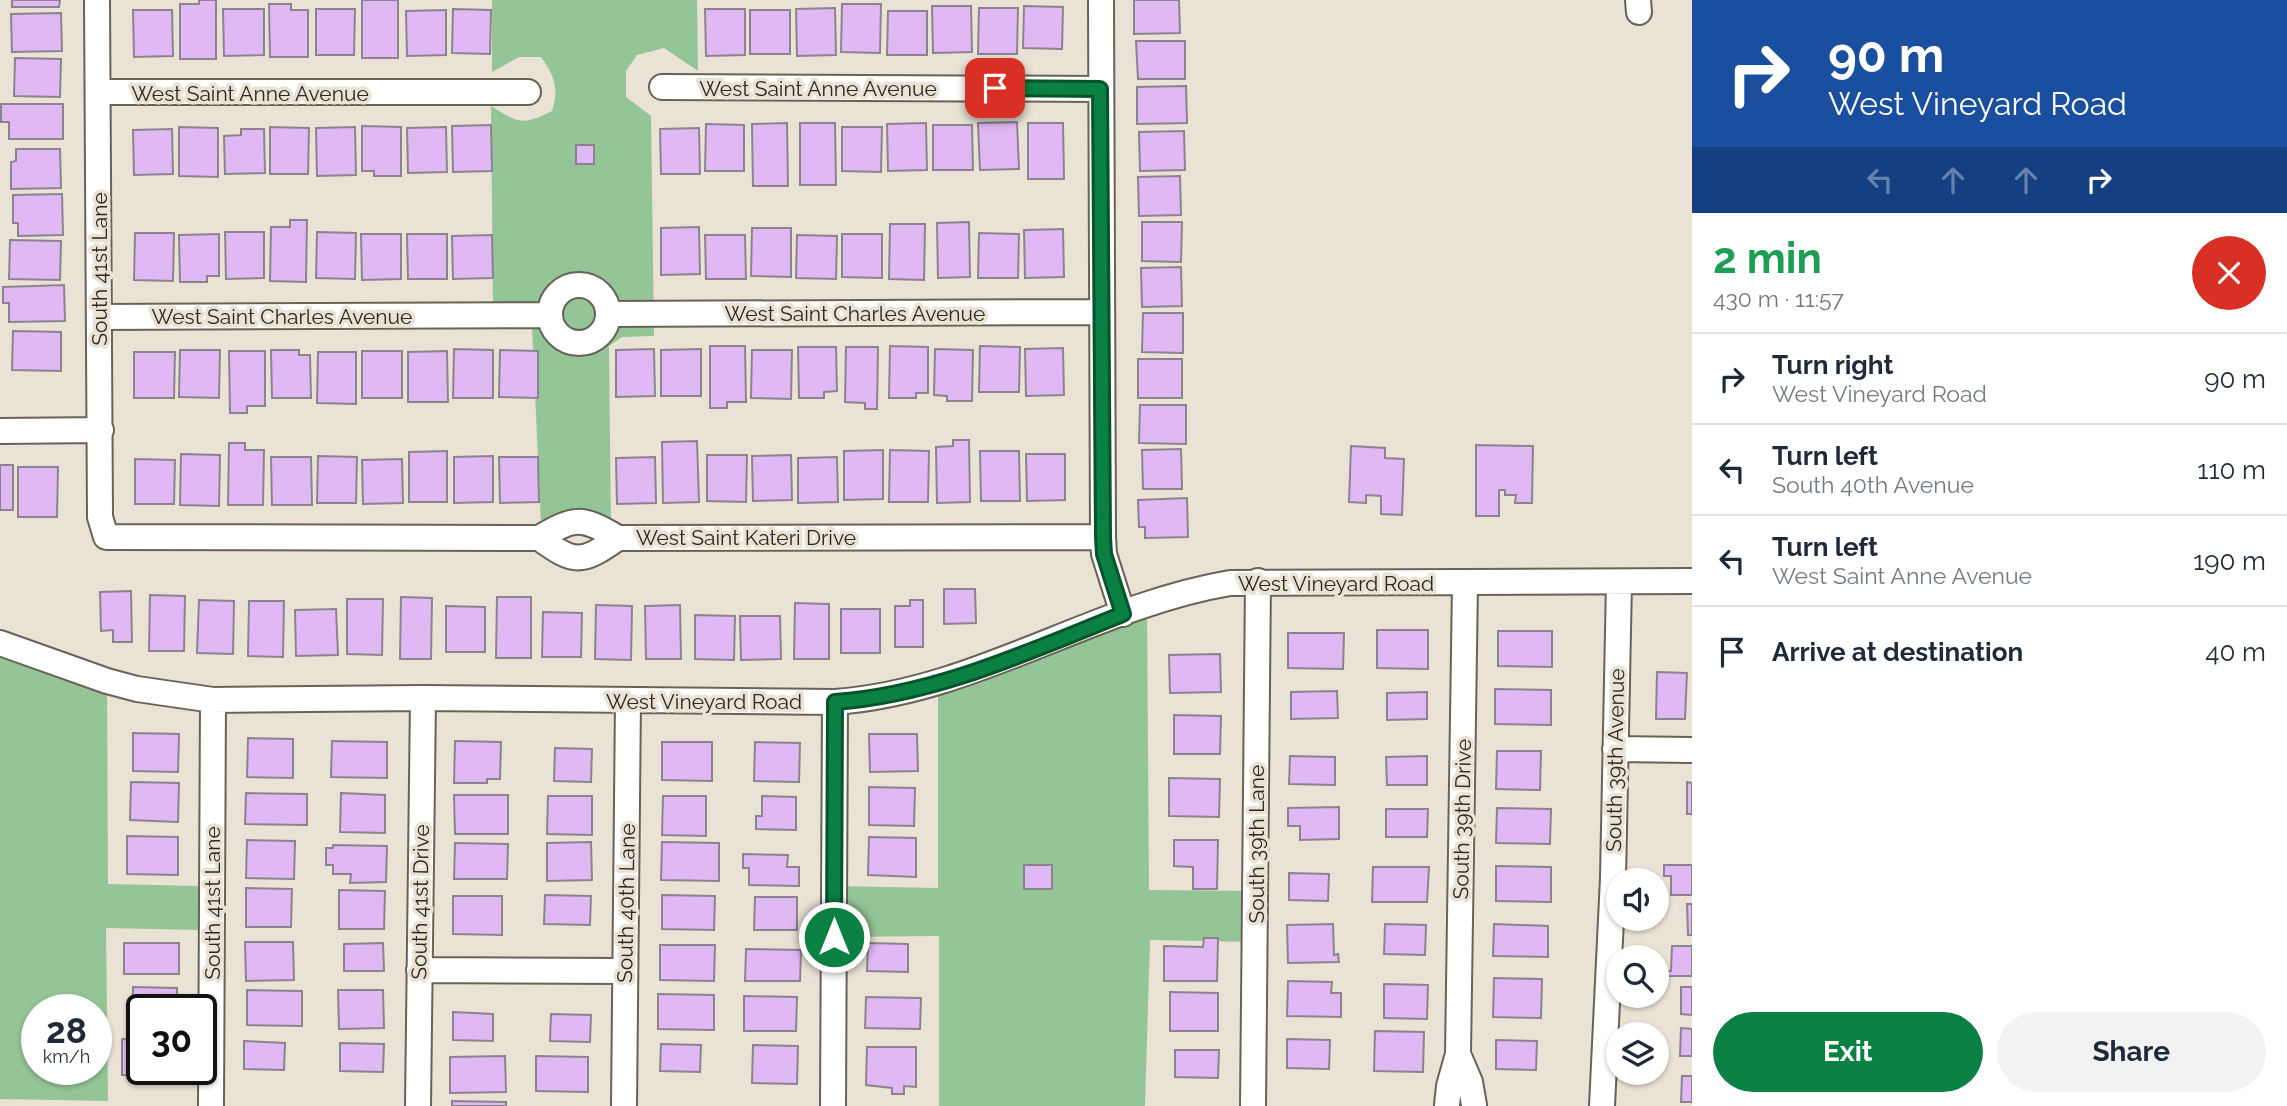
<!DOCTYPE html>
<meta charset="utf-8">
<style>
:root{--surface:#fff;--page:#f2f2f3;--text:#1f2937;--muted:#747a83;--line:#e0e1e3;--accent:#0b8043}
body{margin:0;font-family:Raleway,sans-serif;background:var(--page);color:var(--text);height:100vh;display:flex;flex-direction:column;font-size:26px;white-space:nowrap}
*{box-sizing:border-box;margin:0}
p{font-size:23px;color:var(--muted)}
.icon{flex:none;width:38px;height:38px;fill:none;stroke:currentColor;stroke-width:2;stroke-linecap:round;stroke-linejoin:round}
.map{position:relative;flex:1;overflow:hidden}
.drawer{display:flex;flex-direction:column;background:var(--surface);width:595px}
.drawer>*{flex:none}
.hud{background:#1a4fa0;color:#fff;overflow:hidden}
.tools{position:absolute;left:1606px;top:868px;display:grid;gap:14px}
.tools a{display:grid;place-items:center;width:63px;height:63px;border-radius:50%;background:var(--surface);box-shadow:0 2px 5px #0004;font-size:35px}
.speed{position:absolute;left:21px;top:994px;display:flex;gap:14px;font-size:35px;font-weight:700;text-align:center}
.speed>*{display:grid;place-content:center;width:91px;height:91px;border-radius:50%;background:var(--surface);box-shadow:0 2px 5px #0004;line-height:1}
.speed small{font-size:18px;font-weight:400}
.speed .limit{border:4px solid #111;border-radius:10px;background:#fff;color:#111}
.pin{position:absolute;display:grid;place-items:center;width:60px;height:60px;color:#fff;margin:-30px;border-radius:14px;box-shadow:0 4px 10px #0006}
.me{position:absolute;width:77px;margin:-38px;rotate:0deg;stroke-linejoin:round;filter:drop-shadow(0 0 5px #0008)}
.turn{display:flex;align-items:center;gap:24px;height:147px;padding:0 21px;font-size:32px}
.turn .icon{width:91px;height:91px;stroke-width:2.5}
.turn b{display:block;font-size:49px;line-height:60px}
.lanes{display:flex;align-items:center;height:66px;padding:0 21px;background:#0003;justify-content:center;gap:35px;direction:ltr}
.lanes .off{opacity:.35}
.round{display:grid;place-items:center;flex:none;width:74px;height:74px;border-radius:37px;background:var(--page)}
.summary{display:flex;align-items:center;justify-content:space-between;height:119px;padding:0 21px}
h1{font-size:42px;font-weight:700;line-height:52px;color:#1e9e55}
.primary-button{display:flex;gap:14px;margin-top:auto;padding:14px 21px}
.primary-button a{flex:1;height:80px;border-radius:42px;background:var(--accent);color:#fff;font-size:28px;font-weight:700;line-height:80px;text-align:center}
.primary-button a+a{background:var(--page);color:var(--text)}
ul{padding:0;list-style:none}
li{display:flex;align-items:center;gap:21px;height:91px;padding:0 21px;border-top:2px solid var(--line)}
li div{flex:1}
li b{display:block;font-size:26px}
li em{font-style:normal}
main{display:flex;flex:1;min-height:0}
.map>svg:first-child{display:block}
</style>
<main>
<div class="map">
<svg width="1692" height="1106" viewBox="0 0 1692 1106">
<rect width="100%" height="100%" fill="#eae2d5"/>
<!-- green -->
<path fill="#94c596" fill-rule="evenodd" d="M492,0h205l1,71 -34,-23 -27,7 -11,16v26l25,19 3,220 -32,1 -13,9 2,181c-30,-15 -40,-21 -70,-2l-10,-220 -38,-2 -2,-197c27,17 32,20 61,5 7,-22 3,-35 -11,-54h-22l-27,15z
M1147,606l2,284 106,1v51l-105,-2 -5,166h-206v-170l-105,1v-51l104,2v-204z
M0,643l107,38 1,203 92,2v44l-94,-2 2,173 -108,-2zM37,1010h59v59h-59z"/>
<!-- building -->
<path fill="#e0b8f3" stroke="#8b848f" stroke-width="2" d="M12,0h48l-1,7h-47z
M199,0h17v59h-36v-55h19z
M362,0h36v58h-36z
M1134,0h45l1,33 -46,1z
M269,4h22v6h17v47h-38z
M842,4h39l-1,49 -39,-1z
M932,6h39l1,46 -39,1z
M1024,6l39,1 -1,42 -39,-1z
M835,8l1,47 -39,1 -1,-47z
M979,8h39l-1,46h-39z
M223,9h41v46l-40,1z
M316,9h39l-1,46h-38z
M453,9l38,1 -1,44 -38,-1z
M705,9h40v46l-39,1z
M133,10h39l1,46 -39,1z
M446,10v45l-39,1 -1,-45z
M750,10h40v44h-40z
M888,11h39v44h-40z
M61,13l1,38 -50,1 -1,-38z
M1136,41h49v38h-47z
M15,58l46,1 -1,38 -46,-1z
M1186,86l1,37 -50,1v-37z
M1,104h62v35h-54v-17h-8z
M1017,122l2,47 -39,1 -2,-47z
M787,123l1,63h-35l-1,-62z
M800,123h35l1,62h-36z
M926,123l1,47 -39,1 -1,-47z
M1028,123h35l1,56h-36z
M706,124l38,1v46h-39z
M491,125l1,46 -39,1 -1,-46z
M933,125h39l1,45h-40z
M362,126l39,1v49h-27v-5h-12z
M179,127l39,1v49l-39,-1z
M270,127l39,1 -1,46h-38z
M355,127l1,48 -39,1 -1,-48z
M446,127l1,45 -39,1 -1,-45z
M842,127h40l-1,45 -39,-1z
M699,128l1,46h-39l-1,-45z
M172,129l1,45 -39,1 -1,-45z
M241,129h23l1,44 -40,1 -1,-38 17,-1z
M1184,131l1,39 -45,1 -1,-39z
M576,145h18v19h-18z
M16,149h44l1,39 -50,1v-27l5,-1z
M1180,176l1,39 -42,1 -1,-39z
M62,194l1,41 -45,1v-13h-5v-28z
M290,220h17l-1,62 -36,-1 1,-54h19z
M969,222l1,55 -32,1 -1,-55z
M1142,222h40l-1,40 -39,-1z
M890,224h35l-1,56 -35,-1z
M699,227l1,47 -39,1v-47z
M752,228h39v49l-40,-1z
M1063,229l1,48 -39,1 -1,-48z
M225,232h39v46l-38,1z
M317,232l39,1 -1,46 -39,-1z
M135,233h39l-1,48 -39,-1z
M979,233l40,1 -1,44h-40z
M219,234v42h-12v6h-27l-1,-47z
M361,234h40v45l-39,1z
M407,234h40v45h-39z
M842,234h40v44l-40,-1z
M492,235l1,43 -40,1 -1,-43z
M705,235h40l1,44h-40z
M797,235l40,1 -1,43 -40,-1z
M10,240l51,1 -1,39 -51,-1z
M1181,267l1,39 -40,1 -1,-39z
M64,285l1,36 -56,1v-19h-6v-16z
M1143,313h40v40l-41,-1z
M13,331l48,1v39l-49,-1z
M710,346h35l1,56h-19v6h-17z
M890,346l38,1v46h-12v5h-27z
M980,346l40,1 -1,45h-40z
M798,347h38l1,44 -13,1v6h-25z
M846,347h32l-1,62h-12v-6l-20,-1z
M1063,348l1,47 -38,1 -1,-47z
M454,349l39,1v48h-40z
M654,349l1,47 -39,1v-47z
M701,349v47h-40v-46z
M935,349l38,1 -1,51h-25v-5l-13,-1z
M180,350h40l-1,48 -40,-1z
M271,350h28v5h11l1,43h-39z
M500,350l38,1v47l-39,-1z
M752,350h40l-1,49 -40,-1z
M229,351h36v55h-18v7h-17z
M362,351h40v47h-40z
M447,351l1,51h-40v-50z
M134,352h41l-1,46h-40z
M318,352h38v52l-39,-1z
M1138,359h44v39h-44z
M1140,405h46v39l-47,-1z
M953,440h16l1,62 -33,1 -1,-56 17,-1z
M697,441l2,61 -36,1 -1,-61z
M229,443h16v7h19l-1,55h-35z
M1476,445l57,1 -1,57h-17l1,-8h-11v-5h-6v26h-23z
M1351,446l34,2v10l19,1 -2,56 -21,-1v-18l-15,-1v8l-17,-1z
M1181,449l1,40h-39l-1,-39z
M883,450v49l-39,1v-49z
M890,450l39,1 -1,51h-39z
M447,451v51h-38v-50z
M980,451h39l1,50h-39z
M181,454l39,1 -1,51 -39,-1z
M1026,454h39v46l-38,1z
M707,455h40l-1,47 -39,-1z
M791,455l1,45 -39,1 -1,-45z
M318,456l39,1 -1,46h-39z
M493,456v46l-39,1v-46z
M271,457h40l1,48h-40z
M499,457h39l1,45 -39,1z
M655,457l1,46 -39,1 -1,-46z
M837,457l1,45 -40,1v-45z
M135,459l40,1 -1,44h-39z
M402,459l1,44 -40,1 -1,-44z
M0,465h13v45h-13z
M18,467h40l-1,50h-39z
M1187,498l1,39 -43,1v-11h-6l-1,-27z
M944,589h31l1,34 -32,1z
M131,591l1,51h-19v-12l-12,1 -1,-39z
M150,595l35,1 -1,55h-35z
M401,597l31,1 -1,61h-31z
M497,597h34v61h-35z
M347,599h36l-1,56 -35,-1z
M199,600l35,1 -1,53 -36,-1z
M910,600h13v47h-28v-41h15z
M249,601h35l-1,56 -35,-1z
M795,603l34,1v55h-35z
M596,605l36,1 -1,54 -36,-1z
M680,605l1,54h-35l-1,-53z
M446,606l39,1v45h-39z
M336,609l2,46 -42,1 -1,-46z
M841,609h39v44h-39z
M543,612l39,1 -1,44h-39z
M695,615l40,1 -1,44 -39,-1z
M740,616h40l1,43 -40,1z
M1377,630h51v39l-51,-1z
M1498,631h54v36l-54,-1z
M1288,633h56l-1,36 -55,-1z
M1220,654l1,38 -51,1 -1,-38z
M1657,672l30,1 -2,46h-29z
M1495,689l56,1v35l-56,-1z
M1337,691l1,27 -47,1v-27z
M1427,692v27l-40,1v-27z
M1174,715l47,1 -1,38h-46z
M133,733l46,1 -1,38 -45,-1z
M869,734h48l1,37 -48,1z
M248,738l45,1v39l-46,-1z
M332,741l55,1v36l-56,-1z
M455,741l46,1 -1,37h-13v4h-33z
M662,742h50v39l-50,-1z
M755,742l45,1 -1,39 -45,-1z
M555,748l37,1 -1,33 -37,-1z
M1497,751h44l-1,39 -44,-1z
M1290,756l45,1v28l-46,-1z
M1427,756v29h-40l-1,-28z
M1169,778l51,1 -1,38 -50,-1z
M131,782l48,1 -1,39 -48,-2z
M1687,782l5,1v31h-5z
M869,787l46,1 -1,38 -45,-1z
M246,793l61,1v31l-62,-1z
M341,793l44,2v38l-45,-1z
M454,795h54v39h-53z
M548,796h44v39l-45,-1z
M663,796h43v40l-44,-1z
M762,796l34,1v33l-40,-1v-13h6z
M1339,807v32l-39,1v-14h-12v-18z
M1497,808l54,1 -1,35 -54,-1z
M1386,809h42l-1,28h-41z
M127,836l51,1v38l-51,-1z
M869,837l47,1v39l-48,-2z
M247,840l48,1 -1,38 -48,-1z
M1174,840h44l-1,49h-24v-22l-19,-1z
M591,842l1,38 -45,1v-38z
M662,842l57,1v38l-58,-1z
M455,843l53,1 -1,35h-53z
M333,845l54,1 -1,36 -36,1 1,-9h-18v-9h-7v-17h7z
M743,854l45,1 -1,12h12v19l-50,-1v-17h-6z
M1024,865h28v24h-28z
M1664,865h28v30h-21v-19h-7z
M1496,866l55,1v35l-55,-1z
M1373,867h56l-2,35h-55z
M1289,873l40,1 -1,27 -39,-1z
M246,888l46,1 -1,38h-45z
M339,890l46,1 -1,38h-45z
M545,895l46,1 -1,29 -46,-1z
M662,895l53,1 -1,34 -52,-1z
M453,896h49v39l-49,-1z
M755,897h42v33h-43z
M1687,904h5v31h-4z
M1333,924l1,31 4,-1 1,8 -51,1 -1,-38z
M1385,924l41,1 -1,30 -41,-1z
M1494,924l54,2v31l-55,-1z
M1204,938h14l-1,43h-53v-35l39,1z
M245,942h48l1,38 -48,1z
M124,943h55v31h-55z
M383,943l1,28h-40v-27z
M868,943l40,1v28l-41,-1z
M660,945h55l-1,36 -54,-1z
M1672,946h20v30h-28v-5h7z
M746,949l55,1 -1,31h-55z
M1494,978l48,1 -1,39 -48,-1z
M1288,981l44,1 -1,11h10v24l-54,-1z
M1384,984l44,1 -1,34 -43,-1z
M133,987l44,1v22h-35v15h-10z
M1681,987h11v28l-11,-1z
M247,990l55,1v35l-55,-1z
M338,990h45l1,38 -45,1z
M1170,992l48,1v38h-48z
M658,994l56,1v35l-56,-1z
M744,996l53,1 -1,34h-52z
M866,997l55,1 -1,31 -55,-1z
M453,1012l40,2v27l-40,-1z
M551,1014l40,1 -1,27 -40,-1z
M1681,1028l11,1v27h-12z
M1375,1031l49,1 -1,40 -49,-1z
M122,1039l20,1v29h34v7l-54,-1z
M1287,1039l43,1 -1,29 -42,-1z
M1496,1040l41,1 -1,29 -40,-1z
M244,1041l41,2 -1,27 -40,-1z
M340,1043l44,1 -1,28 -43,-1z
M661,1044l40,1 -1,27 -40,-1z
M753,1045l45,1 -1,38 -45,-1z
M867,1047h49v40l-12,-1v8h-12v-6l-26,-3z
M1175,1050h44l-1,28 -43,-1z
M505,1056l1,36 -56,1v-36z
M536,1056l52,1v35l-52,-1z
M1682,1076h10v26h-11z
M452,1101l54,1v4h-54z"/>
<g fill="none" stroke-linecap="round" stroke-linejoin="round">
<defs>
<path id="minor" d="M97,0l3,517 6,20 433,1c36,26 42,26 79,0l485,-1
M1101,0l2,537 1,17 19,60
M1638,0l1,12
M662,87l438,2
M98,92h430
M550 314a29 29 0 1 1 58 0a29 29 0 1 1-58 0Z
M609,314l493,-2
M99,317l449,-2
M0,431l101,-1
M539,538c36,-21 42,-22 79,0
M0,643l107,38 30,8 76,11 210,-2 412,4c140,-10 259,-96 395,-119l462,-2
M1615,749l77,1
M419,970l206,1
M1458,1054l12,28 4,23
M1447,1105l2,-19 9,-32 7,-471
M211,1106l2,-406
M418,1106l5,-408
M624,1106l4,-406
M833,1106l2,-404
M1253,1106l5,-525
M1602,1106l11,-228 6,-296"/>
</defs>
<!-- minor casing -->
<use href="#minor" stroke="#696257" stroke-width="28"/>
<!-- minor -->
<use href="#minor" stroke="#fff" stroke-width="24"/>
</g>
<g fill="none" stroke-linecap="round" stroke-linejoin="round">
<defs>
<path id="route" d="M834,937l1,-235c100,-7 195,-51 288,-88l-19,-60 -1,-17 -3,-448 -105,-1"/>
</defs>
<!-- route casing -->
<use href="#route" stroke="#07532c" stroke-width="18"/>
<!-- route -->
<use href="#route" stroke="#0b8043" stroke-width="12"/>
</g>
<g text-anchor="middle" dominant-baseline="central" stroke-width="7" stroke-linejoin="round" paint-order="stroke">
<!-- street labels -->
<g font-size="21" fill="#2b2823" stroke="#eae2d5">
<text x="818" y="88">West Saint Anne Avenue</text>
<text x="250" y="93">West Saint Anne Avenue</text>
<text transform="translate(99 269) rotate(-90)">South 41st Lane</text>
<text x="855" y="313">West Saint Charles Avenue</text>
<text x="282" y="316">West Saint Charles Avenue</text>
<text x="746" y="537">West Saint Kateri Drive</text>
<text x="1336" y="583">West Vineyard Road</text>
<text x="704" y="701">West Vineyard Road</text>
<text transform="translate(1615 760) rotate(-89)">South 39th Avenue</text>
<text transform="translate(1462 819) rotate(-89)">South 39th Drive</text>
<text transform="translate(1256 844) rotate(-90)">South 39th Lane</text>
<text transform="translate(420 902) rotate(-89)">South 41st Drive</text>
<text transform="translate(212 903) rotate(-90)">South 41st Lane</text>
<text transform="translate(626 903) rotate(-89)">South 40th Lane</text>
</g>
</g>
</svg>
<div class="tools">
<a><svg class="icon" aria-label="sound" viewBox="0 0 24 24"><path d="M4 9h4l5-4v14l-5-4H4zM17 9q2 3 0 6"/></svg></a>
<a><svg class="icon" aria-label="search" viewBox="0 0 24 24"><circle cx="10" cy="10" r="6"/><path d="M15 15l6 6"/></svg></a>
<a><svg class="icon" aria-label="layers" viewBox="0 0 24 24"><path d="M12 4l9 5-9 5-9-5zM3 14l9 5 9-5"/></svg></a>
</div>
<div class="speed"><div>28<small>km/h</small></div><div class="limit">30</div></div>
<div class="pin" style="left:995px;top:88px;background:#d93025"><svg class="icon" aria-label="arrive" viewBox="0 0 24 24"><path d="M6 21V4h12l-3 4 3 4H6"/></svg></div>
<svg class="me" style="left:834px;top:937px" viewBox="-20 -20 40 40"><circle r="17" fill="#0b8043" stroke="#fff" stroke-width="3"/><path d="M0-11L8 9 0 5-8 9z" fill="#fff"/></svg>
</div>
<section class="drawer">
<div class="hud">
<div class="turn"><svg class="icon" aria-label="right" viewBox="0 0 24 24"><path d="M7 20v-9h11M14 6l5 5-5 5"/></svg><div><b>90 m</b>West Vineyard Road</div></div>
<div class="lanes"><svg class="icon off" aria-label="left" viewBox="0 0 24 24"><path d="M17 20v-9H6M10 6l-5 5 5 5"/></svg><svg class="icon off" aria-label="ahead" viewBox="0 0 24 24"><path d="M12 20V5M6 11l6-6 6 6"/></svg><svg class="icon off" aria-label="ahead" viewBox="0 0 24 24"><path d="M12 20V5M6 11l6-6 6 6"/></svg><svg class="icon" aria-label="right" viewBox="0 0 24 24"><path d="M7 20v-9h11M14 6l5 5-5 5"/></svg></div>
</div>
<div class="summary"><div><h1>2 min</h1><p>430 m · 11:57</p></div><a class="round" style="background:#d93025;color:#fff"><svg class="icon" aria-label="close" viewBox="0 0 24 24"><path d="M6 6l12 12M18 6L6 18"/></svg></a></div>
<ul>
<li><svg class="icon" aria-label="right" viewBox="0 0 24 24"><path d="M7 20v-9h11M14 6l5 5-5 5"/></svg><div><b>Turn right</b><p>West Vineyard Road</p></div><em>90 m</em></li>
<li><svg class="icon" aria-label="left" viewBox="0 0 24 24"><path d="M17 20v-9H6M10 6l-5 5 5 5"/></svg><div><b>Turn left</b><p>South 40th Avenue</p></div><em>110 m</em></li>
<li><svg class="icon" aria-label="left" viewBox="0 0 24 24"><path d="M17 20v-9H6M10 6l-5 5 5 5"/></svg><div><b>Turn left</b><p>West Saint Anne Avenue</p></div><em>190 m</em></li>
<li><svg class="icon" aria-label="arrive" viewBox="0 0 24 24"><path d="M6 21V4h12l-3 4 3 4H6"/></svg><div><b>Arrive at destination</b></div><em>40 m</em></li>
</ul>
<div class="primary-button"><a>Exit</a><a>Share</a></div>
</section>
</main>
